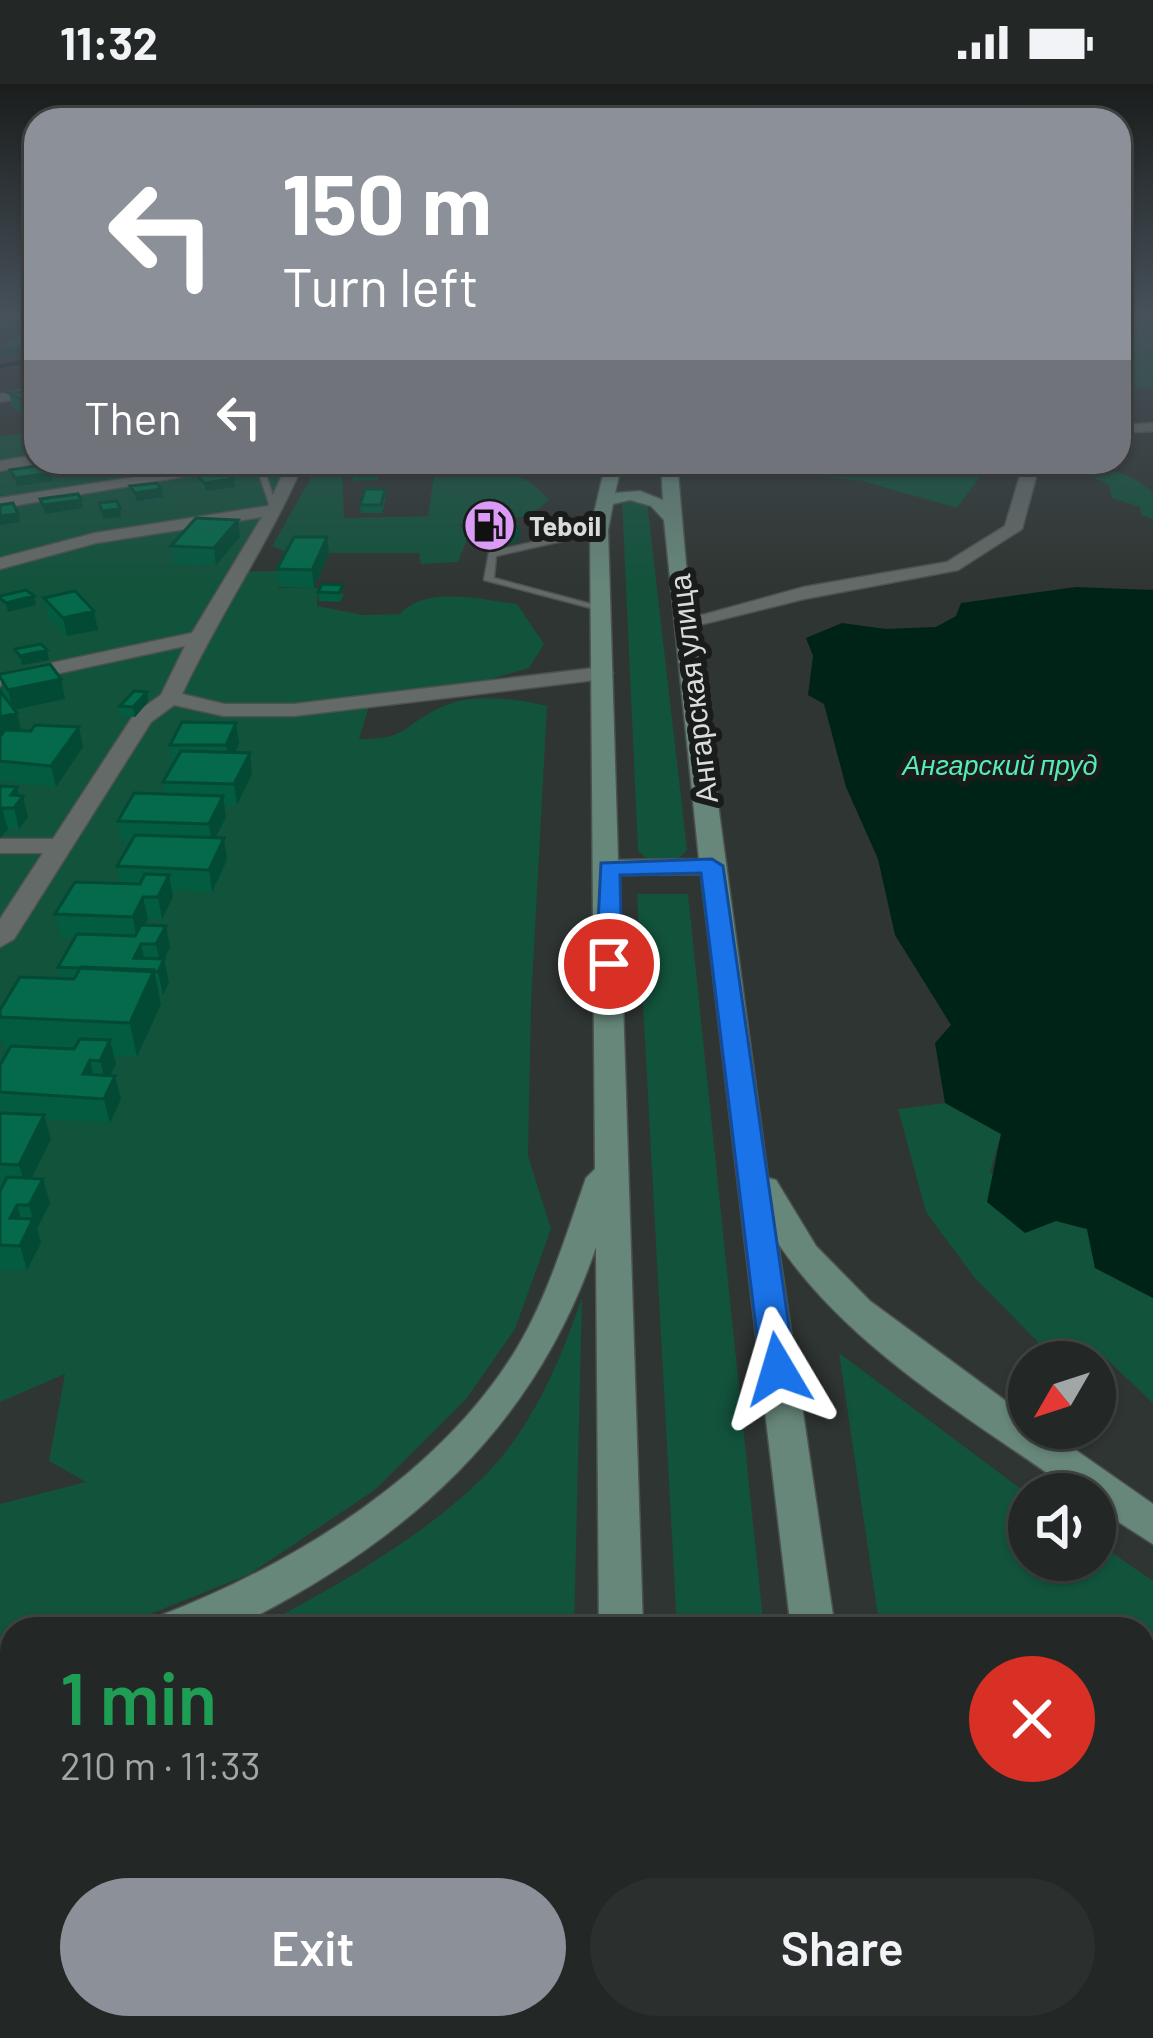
<!DOCTYPE html>
<meta charset="utf-8">
<style>
:root{--surface:#232826;--page:#2b302e;--text:#f1f3f6;--muted:#a3a6a7;--line:#404443;--accent:#8c9099}
body{margin:0;font-family:Barlow,sans-serif;background:var(--page);color:var(--text);height:100vh;display:flex;flex-direction:column;font-size:45px;white-space:nowrap}
*{box-sizing:border-box;margin:0}
p{font-size:39px;color:var(--muted)}
.icon{flex:none;width:66px;height:66px;fill:none;stroke:currentColor;stroke-width:2;stroke-linecap:round;stroke-linejoin:round}
.map{position:relative;flex:1;overflow:hidden}
.side{position:absolute;left:0px;top:1533px;width:1155px;height:423px;display:flex;flex-direction:column;background:var(--surface);border-radius:36px 36px 0 0;box-shadow:0 3px 9px #0004,0 0 0 3px var(--line)}
.side>*{flex:none}
.hud{position:absolute;left:24px;top:24px;width:1107px;height:366px;border-radius:36px;box-shadow:0 3px 9px #0004,0 0 0 3px var(--line);background:#8c9099;color:#fff;overflow:hidden}
.needle{width:78px;rotate:231deg}
.fabs{position:absolute;left:1008px;top:1257px;display:grid;gap:24px}
.fabs a{display:grid;place-items:center;width:108px;height:108px;border-radius:50%;background:var(--surface);box-shadow:0 3px 9px #0004,0 0 0 3px var(--line);font-size:60px}
.pin{position:absolute;display:grid;place-items:center;width:102px;height:102px;color:#fff;margin:-51px;border:6px solid #fff;border-radius:50%;box-shadow:0 3px 12px #0007}
.me{position:absolute;width:132px;margin:-66px;rotate:353deg;stroke-linejoin:round;filter:drop-shadow(0 0 9px #0008)}
.turn{display:flex;align-items:center;gap:42px;height:252px;padding:0 60px;font-size:54px}
.turn .icon{width:156px;height:156px;stroke-width:2.5}
.turn b{display:block;font-size:84px;line-height:102px}
.then{display:flex;align-items:center;height:114px;padding:0 60px;background:#0003;gap:24px;font-size:45px}
.round{display:grid;place-items:center;flex:none;width:126px;height:126px;border-radius:63px;background:var(--page)}
.headline{display:flex;align-items:center;justify-content:space-between;height:204px;padding:0 60px}
h1{font-size:72px;font-weight:600;line-height:90px;color:#1e9e55}
.action{display:flex;gap:24px;margin-top:auto;padding:24px 60px}
.action a{flex:1;height:138px;border-radius:72px;background:var(--accent);color:#fff;font-size:48px;font-weight:600;line-height:138px;text-align:center}
.action a+a{background:var(--page);color:var(--text)}
.status{display:flex;justify-content:space-between;align-items:center;height:84px;padding:0 60px;background:var(--surface);direction:ltr}
.status svg{height:33px;fill:currentColor}
.map>svg:first-child{display:block}
</style>
<div class="status"><b>11:32</b><svg viewBox="0 0 49 12"><path d="M0 12V9h3v3zM5 12V6h3v6zM10 12V3h3v9zM15 12V0h3v12zM26 1h20v11H26zM47 4h2v5h-2z"/></svg></div>
<div class="map">
<svg width="1153" height="1954" viewBox="0 0 1153 1954">
<rect width="100%" height="100%" fill="#2f3532"/>
<!-- green -->
<path fill="#12533c" d="M1119,229h34v76l-34,-1z
M36,347v31h264l-35,45 -4,15 -34,50 56,-1 -5,17h40l-1,18 46,9 37,-1c26,-29 83,-14 117,-10l27,40 -15,24 -55,16 -102,12 -13,43c51,1 44,-16 85,-33 29,-13 74,-7 103,0l-16,298 -3,152 23,73 -36,100 -49,70 -90,90 -126,85 -137,55h-101v20l-12,2v-147l86,-22 -37,-21 16,-87 -65,28v-966z
M320,378h41l-1,7 -18,2 2,47 84,-2 8,-54c44,0 81,2 113,38 -17,16 -32,23 -54,12l-35,13 8,12 -10,25 -37,2 -2,-11h-130l-17,-7z
M781,378h210l-34,46 -95,-27 -57,-6z
M1065,380c31,1 66,7 88,29v26l-12,-4 -1,-8 -28,-9 -3,-13z
M622,415l25,2 40,349 -10,10h-30l-9,-10z
M637,810h51l76,735h-87z
M945,1019l56,31 -11,38 66,49 31,8 8,39 58,30v105l-55,-52 -59,-8 -65,-66 -48,-65 -28,-103z
M582,1213l-8,332h-319c78,-40 194,-106 249,-175 37,-47 59,-101 78,-157z
M839,1269l190,142v65h66v-19l58,40v98l-10,-1v-49h-263z
M0,1710h12v234h550v10h-562z
M1143,1719h10v235h-198l-1,-10h189z"/>
<!-- water -->
<path fill="#002317" d="M1076,503l77,3v708l-58,-30 -8,-39 -31,-8 -31,12 -38,-31 14,-68 -56,-31 -10,-60 16,-18 -56,-90 -17,-76 -32,-72 -22,-83 -16,-9 5,-39 -7,-18 36,-15 44,6 50,-2 20,-11 5,-13z"/>
<g fill="none" stroke-linecap="round" stroke-linejoin="round">
<!-- stream -->
<path stroke="#002317" stroke-width="4.5" d="M0,282l36,-6"/>
<defs>
<path id="lane" d="M240,378h9l16,9 13,41 -7,-2 -12,-36z
M556,378h8l-2,10 -7,-2z
M599,443l3,1v4l-106,24 -2,22 112,30v4l-122,-32 5,-28z"/>
<path id="street" d="M36,304v8l-36,6v-8z
M1153,339v8l-34,2v-8z
M36,371v7l5,1 -41,8v-10z
M231,378h38l-269,46v-10z
M288,378h16c-35,81 -85,153 -122,232l42,10h70l309,-37 10,6 -10,6 -309,37h-70l-50,-11 -23,17 -137,217 -14,8v-28l43,-66h-43v-14h53l82,-126 26,-18 24,-49 -185,40v-12l192,-41 70,-116 -166,26 -96,26v-11l95,-25 173,-27z
M1024,378h16l-18,67 -64,41 -154,29 -117,29 -10,-6 127,-35 143,-25 58,-36z"/>
<path id="secondary" d="M606,378h16l-7,31 25,-2 23,9 -2,-38h16l9,102 82,614 8,2 40,66 54,55 159,117v10h15l109,76v40l-58,-37v-13h-18c-103,-74 -227,-144 -299,-251l57,386h-44l-90,-755 -82,1 24,754h-44l-3,-382c-61,181 -190,294 -357,378l-11,4h-72l6,-14c134,-52 279,-141 355,-267 31,-52 49,-113 69,-170l9,-9 -5,-639zM630,416l21,6 13,14 35,339 -81,1 -10,-330 5,-26z
M12,1576v42l-12,2v-42z
M1143,1615h10v44h-10z
M0,1652l12,1v46l-12,-1z
M595,1944h54l1,10h-54z
M839,1944h54l1,10h-54z"/>
</defs>
<!-- lane casing -->
<use href="#lane" stroke="#4d5250" stroke-width="3"/>
<!-- street casing -->
<use href="#street" stroke="#4d5250" stroke-width="3"/>
<!-- secondary casing -->
<use href="#secondary" stroke="#4d5250" stroke-width="3"/>
<!-- lane -->
<use href="#lane" fill="#646a67" fill-rule="evenodd"/>
<!-- street -->
<use href="#street" fill="#646a67" fill-rule="evenodd"/>
<!-- secondary -->
<use href="#secondary" fill="#67877a" fill-rule="evenodd"/>
</g>
<!-- wall -->
<path fill="#035b40" d="M36,307l-5,27 -19,-11 -3,-14z
M378,381v15l-25,1 -1,-15z
M386,413l-4,16h-21l-1,-8z
M497,425l22,32 -22,6 -6,-18 -8,3 -15,-6v-8z
M240,453l-24,28 -42,-1 -3,-18z
M329,470l-15,34 -35,-1 -2,-18z
M318,508l26,2 -4,8 -21,-1z
M44,514l54,32 -31,6 -19,-20z
M0,590l65,25 -51,11 7,21 62,16 -27,40 -56,-6v-90l3,3z
M147,608l1,10 -13,15 -14,-1 -1,-10z
M239,659l-4,10h15l2,21 -15,31h-13l2,12 -10,21 11,22 -15,32 -40,-2 1,7 -11,22h-14l-3,6 21,1 4,22 -6,11 5,23 -6,13 -4,-1 2,10 -24,53 -23,-1 2,8 -6,11 5,1 6,23 -11,24 -65,-4 6,20 -20,39 12,1 7,24 -13,26 4,14 -14,27 -27,-1v-78l2,-3h-2v-123l8,-14h-3l-5,-19v-22l60,-32 -2,-11 17,-30h-14l-6,-23 66,-30 -4,-18 14,-24h-9l-4,-21 47,-27 -2,-12 10,-18 -3,-19z
M0,702l17,1 2,8 4,1 5,21 -9,12h-11l-8,9z"/>
<!-- shaded-wall -->
<path fill="#034a34" d="M26,229h9l-35,30v-9z
M36,258v8l-3,2 -33,5v-7z
M36,318v15l-5,1 -3,-15z
M51,389l1,8 -35,5 -2,-8z
M233,395l2,8 -29,4 -2,-8z
M161,405l2,8 -27,4 -1,-8z
M81,416l2,8 -38,6 -2,-9z
M120,425l1,8 -18,2 -1,-8z
M18,430l2,8 -20,3v-9z
M238,436l2,17 -24,28 -2,-17z
M491,437v8l-8,3 -1,-9z
M519,448v9l-22,6v-9z
M327,453l2,17 -15,34 -2,-18z
M34,512l2,9 -28,7 -2,-9z
M94,527l4,19 -31,6 -4,-18z
M47,566l2,10 -27,5 -2,-9z
M61,595l4,20 -52,11 -5,-20z
M147,608l1,10 -13,15 -2,-10z
M17,629l5,20 -22,5v-21z
M236,639l3,20 -10,23 -3,-21z
M79,643l4,20 -27,40 -5,-21z
M250,669l2,21 -15,31 -3,-21z
M17,703l3,12 3,-3 5,21 -9,12 -8,-34z
M223,712l3,21 -14,28 -3,-21z
M2,724l6,21 -8,9v-27z
M224,754l3,22 -15,32 -3,-22z
M169,791l4,22 -11,22 -4,-22z
M143,813l5,22 -11,21 -4,-23z
M166,842l4,22 -6,11 5,23 -6,13 -5,-23 3,-5 -5,-23z
M141,860l5,22 -12,-8z
M154,886l7,34 -24,53 -7,-34z
M110,956l6,24 -10,20 -6,-23z
M90,976l5,24 -12,-10z
M115,992l6,23 -11,24 -6,-24z
M44,1031l7,24 -25,50 -7,-24z
M43,1095l7,24 -13,26 4,14 -14,27 -7,-24 13,-27 -4,-14z
M17,1121l7,24 -14,-11z"/>
<!-- building -->
<path fill="#046a4b" stroke="#034a34" stroke-width="3" d="M0,229h26l-26,21z
M36,234v24l-4,4 -32,4z
M36,307v11l-8,1 -19,-10z
M45,381l6,8 -36,5 -5,-8z
M378,381v7l-25,1 -1,-7z
M226,387l7,8 -29,4 -7,-8z
M157,399l4,6 -26,4 -5,-7z
M365,405h20l-4,16h-21z
M78,410l3,6 -38,5 -3,-6z
M117,417l3,8 -18,2 -3,-8z
M13,419l5,11 -18,2v-11z
M497,425l14,5 8,18 -22,6 -6,-17 -9,2 -14,-5z
M196,434l42,2 -24,28 -43,-2z
M294,453h33l-15,33 -35,-1z
M322,500l21,1 -4,8 -21,-1z
M26,506l8,6 -28,7 -6,-5v-2z
M75,507l19,20 -31,7 -19,-20z
M41,560l6,6 -27,6 -5,-7z
M50,580l11,15 -53,11 -8,-13v-3z
M0,607l17,22 -17,4z
M134,607l13,1 -14,15 -13,-1z
M182,638l54,1 -10,22h-56z
M35,641l44,2 -28,39 -51,-5v-24l5,-7 26,1z
M181,667l69,2 -16,31 -71,-2z
M0,702l17,1 -6,8 12,1 -9,12h-12l-2,3z
M134,709l89,3 -14,28 -91,-3z
M135,751l89,3 -15,32 -92,-4z
M145,790l24,1 -11,22h-15l-10,20 -78,-3 20,-32 65,2z
M141,841l25,1 -10,18h-15l-7,14 30,1 -6,13 -100,-5 19,-33 58,2z
M81,883l73,3 -24,53 -130,-6v-7l20,-33 54,2z
M80,955l30,1 -10,21 -10,-1 -7,14 32,2 -11,23 -104,-7v-27l11,-19 63,3z
M0,1029l44,2 -25,50 -19,-1z
M7,1093l36,2 -14,26h-12l-7,13 23,1 -13,27 -20,-1v-54z"/>
<!-- sky -->
<linearGradient id="sky" x2="0" y2="1"><stop stop-color="#1a1d1c"/><stop offset="0.46" stop-color="#47515a"/><stop offset="1" stop-color="#47515a" stop-opacity="0"/></linearGradient>
<rect width="1153" height="502" fill="url(#sky)"/>
<!-- route -->
<path fill="#1a73e8" stroke="#114b97" stroke-width="3" d="M712,775l11,7 72,503 -5,9 -12,4 -12,-4 -5,-9 -60,-496 -81,2 2,89 -13,7 -13,-7 5,-101z"/>
<!-- icons -->
<defs>
<symbol id="fuel-disc" viewBox="-11 -11 22 22"><circle r="9.5" fill="#da9af6" stroke="#191c1b"/><path d="M-5.5-6h7V0h2V4h1.3V-2.5L3-4.5l.8-.8L6-3V5H2.5V1h-1V6h-7ZM-4.2-4.7v3.2H.2V-4.7Z" fill="#111"/></symbol>
</defs>
<g fill-rule="evenodd">
<use href="#fuel-disc" x="460" y="412" width="59" height="59"/>
</g>
<g text-anchor="middle" dominant-baseline="central" stroke-width="12" stroke-linejoin="round" paint-order="stroke">
<!-- far-poi labels -->
<g font-size="27" font-weight="bold" fill="#d9dcda" stroke="#191c1b" text-anchor="start">
<text x="529" y="441">Teboil</text>
</g>
<!-- far-water labels -->
<g font-size="27" font-style="italic" fill="#56edb5" stroke="#191c1b">
<text x="1000" y="680">Ангарский пруд</text>
</g>
<!-- street labels -->
<g font-size="30" fill="#d9dcda" stroke="#191c1b">
<text transform="translate(692 605) rotate(-97)">Ангарская улица</text>
</g>
</g>
</svg>
<div class="fabs">
<a><svg class="needle" viewBox="-14 -14 28 28"><path d="M0-13l5 13h-10z" fill="#e53935"/><path d="M0 13l5-13h-10z" fill="#a3a6a7"/></svg></a>
<a><svg class="icon" aria-label="sound" viewBox="0 0 24 24"><path d="M4 9h4l5-4v14l-5-4H4zM17 9q2 3 0 6"/></svg></a>
</div>
<div class="pin" style="left:609px;top:880px;background:#d93025"><svg class="icon" aria-label="arrive" viewBox="0 0 24 24"><path d="M6 21V4h12l-3 4 3 4H6"/></svg></div>
<svg class="me" style="left:778px;top:1285px" viewBox="-20 -20 40 40"><path d="M0-17L14 15 0 8-14 15z" fill="#1a73e8" stroke="#fff" stroke-width="4"/></svg>
<div class="hud">
<div class="turn"><svg class="icon" aria-label="left" viewBox="0 0 24 24"><path d="M17 20v-9H6M10 6l-5 5 5 5"/></svg><div><b>150 m</b>Turn left</div></div>
<div class="then">Then<svg class="icon" aria-label="left" viewBox="0 0 24 24"><path d="M17 20v-9H6M10 6l-5 5 5 5"/></svg></div>
</div>
<section class="side">
<div class="headline"><div><h1>1 min</h1><p>210 m · 11:33</p></div><a class="round" style="background:#d93025;color:#fff"><svg class="icon" aria-label="close" viewBox="0 0 24 24"><path d="M6 6l12 12M18 6L6 18"/></svg></a></div>
<div class="action"><a>Exit</a><a>Share</a></div>
</section>
</div>
